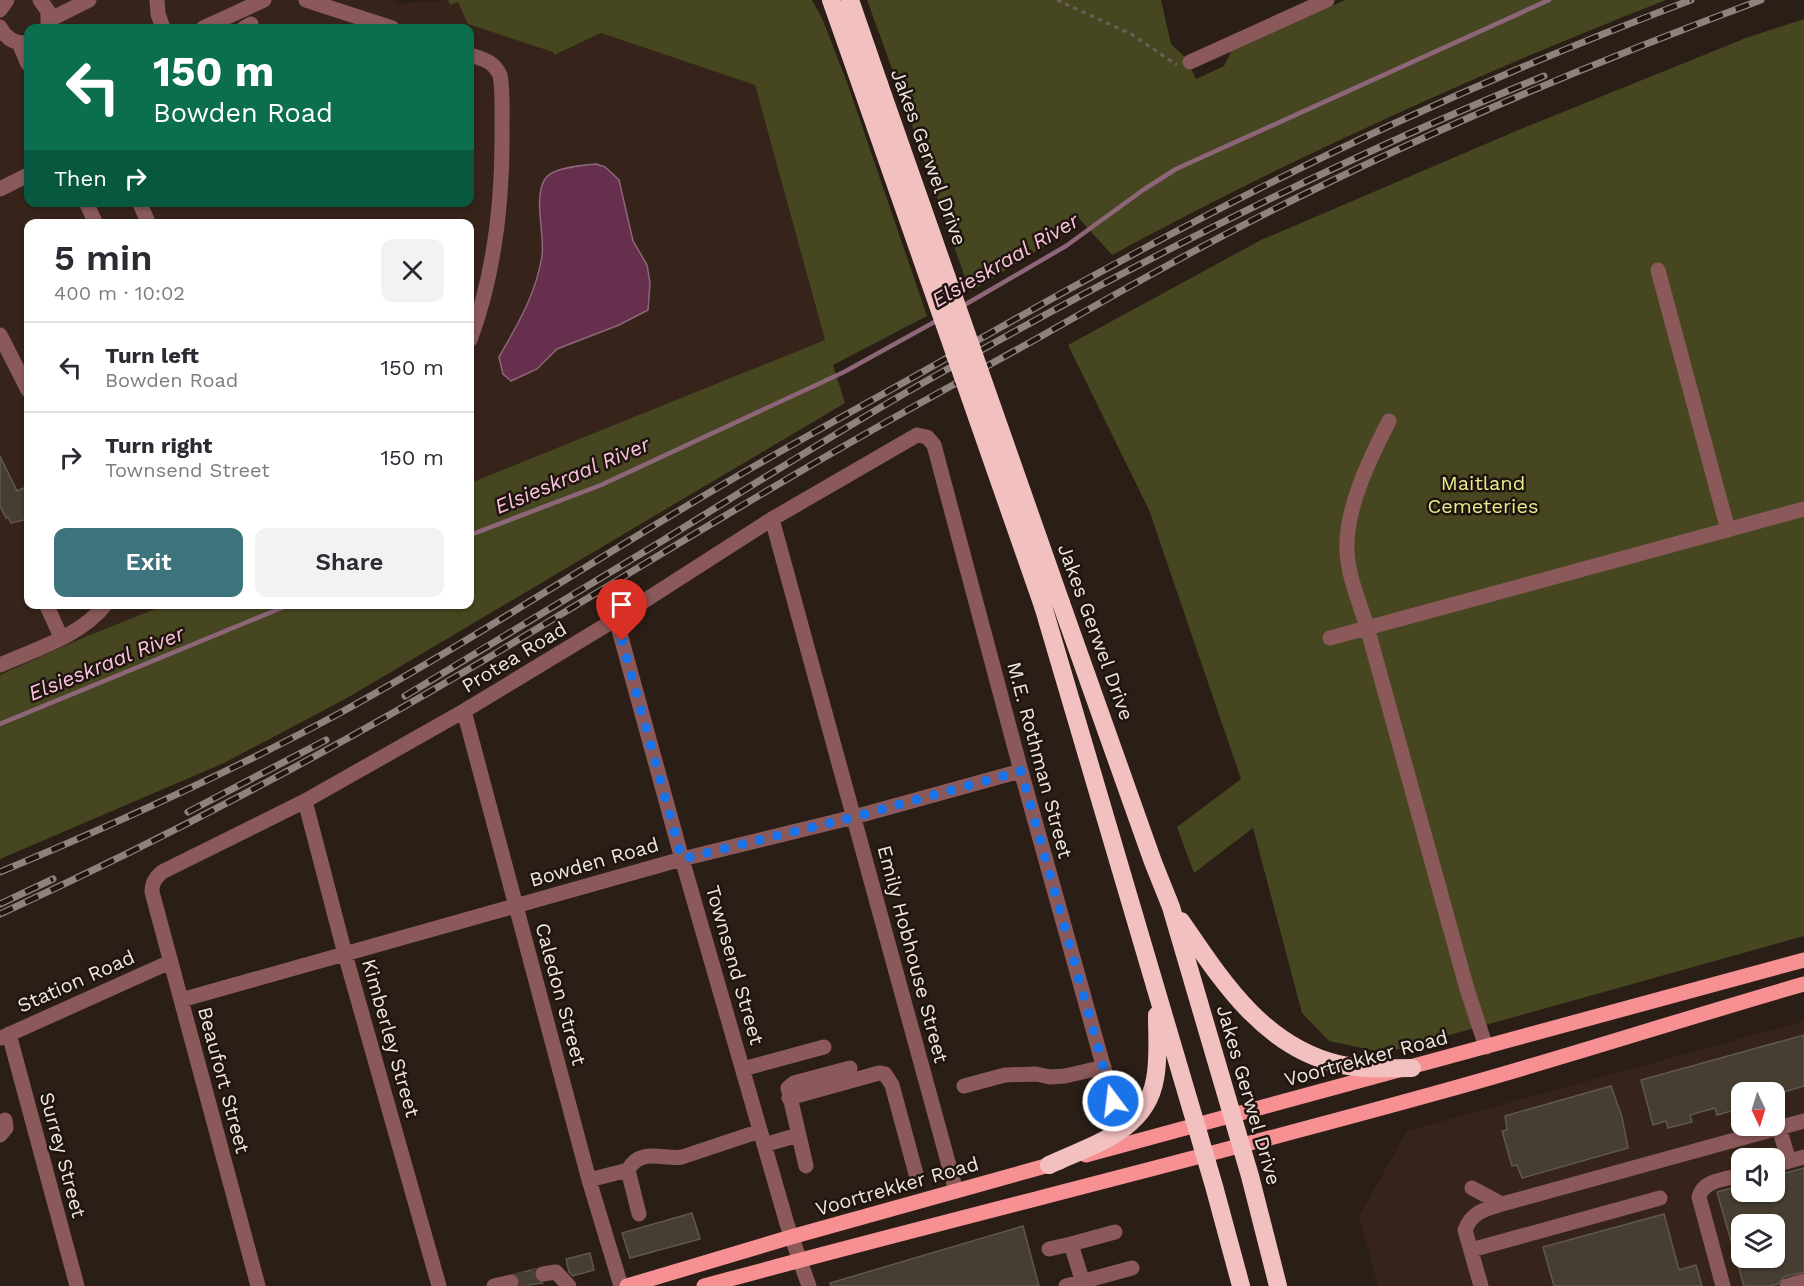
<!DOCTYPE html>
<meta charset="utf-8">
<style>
:root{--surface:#fff;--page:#f2f2f3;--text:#2b2b33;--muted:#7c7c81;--line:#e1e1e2;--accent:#3d737d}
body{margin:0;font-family:"Work Sans",sans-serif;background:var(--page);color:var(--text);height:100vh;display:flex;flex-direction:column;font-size:22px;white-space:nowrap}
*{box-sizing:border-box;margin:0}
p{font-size:20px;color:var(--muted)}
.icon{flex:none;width:33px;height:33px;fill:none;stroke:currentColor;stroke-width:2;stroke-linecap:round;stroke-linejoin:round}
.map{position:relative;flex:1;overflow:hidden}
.side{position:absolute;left:24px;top:219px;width:450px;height:390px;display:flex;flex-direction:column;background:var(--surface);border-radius:12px;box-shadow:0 2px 4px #0004}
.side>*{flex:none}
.top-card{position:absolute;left:24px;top:24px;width:450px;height:183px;border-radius:12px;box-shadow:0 2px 4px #0004;background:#0b6e4f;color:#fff;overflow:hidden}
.needle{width:39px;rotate:176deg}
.fabs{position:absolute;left:1731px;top:1082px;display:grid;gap:12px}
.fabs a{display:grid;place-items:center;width:54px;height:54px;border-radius:12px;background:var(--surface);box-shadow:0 2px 4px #0004;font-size:30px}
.pin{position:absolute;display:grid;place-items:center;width:51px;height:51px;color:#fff;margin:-62px -26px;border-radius:50% 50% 50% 0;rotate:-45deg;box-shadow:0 0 6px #0007}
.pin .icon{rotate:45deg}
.me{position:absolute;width:66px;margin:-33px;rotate:345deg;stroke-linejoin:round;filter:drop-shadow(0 0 4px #0008)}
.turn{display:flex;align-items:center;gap:21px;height:126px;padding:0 30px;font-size:27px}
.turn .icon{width:78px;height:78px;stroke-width:2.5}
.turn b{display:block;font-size:42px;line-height:51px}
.then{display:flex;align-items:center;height:57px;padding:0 30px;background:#0003;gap:12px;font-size:22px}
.round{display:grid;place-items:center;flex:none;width:63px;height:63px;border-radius:12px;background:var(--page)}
.head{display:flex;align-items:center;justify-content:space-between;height:102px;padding:0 30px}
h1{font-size:36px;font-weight:600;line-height:45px}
.cta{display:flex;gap:12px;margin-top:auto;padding:12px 30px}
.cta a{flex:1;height:69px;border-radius:12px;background:var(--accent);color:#fff;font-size:24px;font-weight:600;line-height:69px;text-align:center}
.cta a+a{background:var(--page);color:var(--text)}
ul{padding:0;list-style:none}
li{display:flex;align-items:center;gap:18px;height:90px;padding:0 30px;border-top:2px solid var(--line)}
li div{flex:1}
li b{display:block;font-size:22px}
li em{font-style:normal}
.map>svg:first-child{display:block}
</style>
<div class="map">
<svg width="1804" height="1286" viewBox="0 0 1804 1286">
<rect width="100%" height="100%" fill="#2a1e17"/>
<!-- built -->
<path fill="#36241a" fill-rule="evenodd" d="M0,0h390l9,4 49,-4 2,5 8,-3 95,50 1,3 47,-22 154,52 70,255 -355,143v-259h-442v380l137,1 -85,34 -80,36zM28,28h442v174h-442z
M1804,1021v265h-426l-19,-70 48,-85zM1742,1092h32v33h-32zM1742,1158h32v33h-32zM1742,1224h32v33h-32z"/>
<!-- green -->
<path fill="#464720" d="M448,0h364l10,18 26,67 79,231 -94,49 12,38 -498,295 -123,65 -224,96v-184l80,-36 85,-34 305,-1v-121l355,-143 -70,-255 -154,-52 -47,22 -1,-3 -85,-28 -10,-22 -8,3z
M867,0h294l10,44 15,14 10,21 28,-13 8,-16 113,-50h321c-189,74 -375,158 -554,255l-35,-39 -14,10 -1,9 -92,57 -72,-207z
M1804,19v917l-419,117 -56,-12 -27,-28 -49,-185 -59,45 -17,-46 64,-48 -92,-269 -81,-165 193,-105 255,-109 230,-93z"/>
<!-- water -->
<path fill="#652f4d" stroke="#8e6679" stroke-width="1.5" d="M596,164l9,3 14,13 14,61 14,24 3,18 -2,27 -29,15 -62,24 -20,20 -26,12 -8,-7 -4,-17c19,-33 37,-63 43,-101 3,-22 -9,-58 3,-77 7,-12 39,-14 51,-15z"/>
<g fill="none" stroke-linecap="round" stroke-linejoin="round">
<!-- stream -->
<path stroke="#8e6679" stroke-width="4.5" d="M961,307l105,-61 77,-56 33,-21 373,-169
M470,535l131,-50 243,-113 94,-52
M0,724l291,-120"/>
</g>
<!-- building -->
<path fill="#453e31" stroke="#60584b" stroke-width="1.5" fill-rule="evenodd" d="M0,456l17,35 7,-3 4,5v26l-17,4 -3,-6 -2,1 -6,-12z
M1804,1035v51l-30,9v-3h-32v16l-25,7 -2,-7 -25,7 2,7 -24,6 -2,-7 -13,4 -12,-45z
M1611,1086l11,31 6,31 -106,30 -5,-13 -5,1 -10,-35 5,-1 -2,-14z
M1804,1168v104l-20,5 -6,7 -9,2h-25l-27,-94 25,-7v6h32v-15zM1742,1224h32v33h-32z
M692,1213l8,26 -70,19 -8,-25z
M1664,1214l15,56 17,-5 6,21h-148l-11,-39z
M1023,1226l16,60h-208l-1,-3z
M590,1253l4,17 -21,6 -4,-4 -3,-13z
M535,1269l-2,6 2,5 7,3 -22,3v-7l-4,-5z"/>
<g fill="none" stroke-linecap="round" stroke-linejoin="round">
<!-- minor-tunnel -->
<path stroke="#483c35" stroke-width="15" stroke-dasharray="15 8" stroke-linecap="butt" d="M511,1282l32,-8"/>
<!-- path -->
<path stroke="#6a5f58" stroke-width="3" stroke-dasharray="4.5 4.5" stroke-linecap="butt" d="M1057,0l74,34 46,31"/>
<!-- minor -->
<path stroke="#8b595a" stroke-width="15" d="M40,0l8,11v16
M157,0l1,14 5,14
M306,0l86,28
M0,10l7,-10
M49,20l40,-20
M0,27c6,12 15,17 28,16
M203,28l61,-28
M244,28l7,-4
M19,43l9,21
M470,55c13,4 23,6 30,20 3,16 2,34 2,51 1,71 -7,147 -32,214
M1190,62l137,-62
M0,189l28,-14
M86,202l10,22
M139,202l10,22
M1658,270l70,260
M0,335l28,55
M1389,421c-19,37 -44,88 -42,130 1,26 13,52 20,76l100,362 19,58
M772,519l184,672
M46,604l15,33
M616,619l66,240 105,365 22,62
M1330,638l474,-129
M0,665c36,-16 81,-29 106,-61
M464,711l125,469 32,106
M305,801l40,153 94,332
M181,1000l501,-141 172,-42 167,-46
M9,1034l68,252
M1,1038l169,-76
M743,1069l81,-22
M964,1086l41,-11 31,-1 14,3 15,-1 39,-9
M789,1098l90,-25 6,1 7,11 24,89
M1779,1128l10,33
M0,1135l6,-7 -1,-8
M764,1145l34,-10
M1774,1165l30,-8
M806,1166l-18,-78 6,-5 56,-15
M628,1170c12,-23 36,-10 54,-13l78,-26
M589,1180l39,-10 11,44
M1472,1188l30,16 302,-83
M1049,1249l22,-5
M1471,1250l189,-52
M543,1274l13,-2 13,14
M258,1286l-106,-394c0,-9 3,-14 10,-20l143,-71 159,-90 152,-92 156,-100 145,-84 10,2 7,8 87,326 92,330
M494,1286l17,-4
M1066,1286l66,-18
M1084,1286l-13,-42 44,-12
M1481,1286l-16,-56c7,-18 20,-21 37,-26
M1723,1286l-24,-89c4,-17 27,-18 43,-22
M1787,1286l17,-5"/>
<!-- major -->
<path stroke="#f79093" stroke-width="15" d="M1086,1155l718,-195
M627,1286l164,-49 269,-75
M704,1286c247,-67 496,-127 743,-196 120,-33 238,-72 357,-106"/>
<!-- highway -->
<path stroke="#f3c0c0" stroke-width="18" d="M831,0l31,88
M850,0l29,84
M1061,603l92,259 18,45 79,269 28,110
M1043,606l171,580 27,100
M1181,921c41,60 82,125 157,143 24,6 49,4 74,4
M1049,1165c42,-20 97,-33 106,-86 4,-20 2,-43 2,-64"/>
<defs>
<path id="rail" d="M405,696c85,-52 171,-103 257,-155 81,-50 162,-101 245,-149 206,-118 418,-227 637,-316
M188,812l138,-72
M0,872c115,-48 228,-99 338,-158 137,-75 268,-162 403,-240 64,-37 128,-72 192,-108 149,-86 301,-169 458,-241 98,-45 199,-87 300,-125
M0,904l53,-25
M0,914c166,-76 329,-162 486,-255 120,-71 239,-145 360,-214 64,-37 129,-72 192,-107 90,-51 180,-102 273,-147 146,-72 297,-134 450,-191"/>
</defs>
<!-- rail casing -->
<use href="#rail" stroke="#8d827c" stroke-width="7"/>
<!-- rail -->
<use href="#rail" stroke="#20140e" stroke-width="4.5" stroke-dasharray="14" stroke-linecap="butt"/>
<!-- highway-bridge -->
<path stroke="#f3c0c0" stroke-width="18" d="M879,84l182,519
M862,88l181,518"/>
</g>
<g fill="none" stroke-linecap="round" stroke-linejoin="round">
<!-- route -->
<path stroke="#1a73e8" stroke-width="10" stroke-dasharray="0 18" d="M622,641l60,218 172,-42 167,-46 92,330"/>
</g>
<g text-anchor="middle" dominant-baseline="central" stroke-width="5" stroke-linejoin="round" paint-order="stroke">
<!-- street labels -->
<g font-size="20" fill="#efe6e1" stroke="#20140e">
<text transform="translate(929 157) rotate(70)">Jakes Gerwel Drive</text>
<text transform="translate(1096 632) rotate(70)">Jakes Gerwel Drive</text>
<text transform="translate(514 657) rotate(-31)">Protea Road</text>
<text transform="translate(1040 760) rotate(75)">M.E. Rothman Street</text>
<text transform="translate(594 862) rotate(-16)">Bowden Road</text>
<text transform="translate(913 954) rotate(75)">Emily Hobhouse Street</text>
<text transform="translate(735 965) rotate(74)">Townsend Street</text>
<text transform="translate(76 981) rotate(-24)">Station Road</text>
<text transform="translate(561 994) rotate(75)">Caledon Street</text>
<text transform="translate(391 1038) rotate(74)">Kimberley Street</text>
<text transform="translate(1366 1058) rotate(-15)">Voortrekker Road</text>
<text transform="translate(224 1080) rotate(75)">Beaufort Street</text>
<text transform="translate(1249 1095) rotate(74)">Jakes Gerwel Drive</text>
<text transform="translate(63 1155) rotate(75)">Surrey Street</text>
<text transform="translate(897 1186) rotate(-16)">Voortrekker Road</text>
</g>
<!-- park labels -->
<g font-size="20" fill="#e7ec8e" stroke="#20140e">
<text x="1483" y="483">Maitland<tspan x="1483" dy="23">Cemeteries</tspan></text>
</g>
<!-- water labels -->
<g font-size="21" font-style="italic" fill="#fac4df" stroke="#20140e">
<text transform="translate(1005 260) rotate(-30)">Elsieskraal River</text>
<text transform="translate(572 475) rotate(-23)">Elsieskraal River</text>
<text transform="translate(106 663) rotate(-22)">Elsieskraal River</text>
</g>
</g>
</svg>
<div class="fabs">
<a><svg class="needle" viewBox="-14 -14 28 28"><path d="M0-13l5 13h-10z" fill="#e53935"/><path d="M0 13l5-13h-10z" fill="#7c7c81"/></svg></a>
<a><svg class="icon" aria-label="sound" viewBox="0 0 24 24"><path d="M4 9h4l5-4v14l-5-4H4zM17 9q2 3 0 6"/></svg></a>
<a><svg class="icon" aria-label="layers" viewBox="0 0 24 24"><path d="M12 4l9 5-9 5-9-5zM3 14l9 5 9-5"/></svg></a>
</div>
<div class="pin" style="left:622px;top:641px;background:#d93025"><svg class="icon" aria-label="arrive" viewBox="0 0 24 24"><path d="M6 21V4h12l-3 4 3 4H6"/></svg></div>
<svg class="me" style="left:1113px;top:1101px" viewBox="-20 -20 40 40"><circle r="17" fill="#1a73e8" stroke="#fff" stroke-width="3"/><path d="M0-11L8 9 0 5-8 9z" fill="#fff"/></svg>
<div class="top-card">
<div class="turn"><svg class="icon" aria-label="left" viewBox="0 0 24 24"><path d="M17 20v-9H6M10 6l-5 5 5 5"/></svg><div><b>150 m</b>Bowden Road</div></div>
<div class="then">Then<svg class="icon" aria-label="right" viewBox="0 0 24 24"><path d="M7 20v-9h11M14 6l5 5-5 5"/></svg></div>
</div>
<section class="side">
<div class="head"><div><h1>5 min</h1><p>400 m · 10:02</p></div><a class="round"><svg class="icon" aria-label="close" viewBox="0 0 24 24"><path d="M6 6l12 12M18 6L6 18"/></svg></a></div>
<ul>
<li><svg class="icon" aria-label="left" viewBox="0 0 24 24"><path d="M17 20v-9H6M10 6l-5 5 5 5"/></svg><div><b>Turn left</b><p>Bowden Road</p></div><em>150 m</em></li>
<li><svg class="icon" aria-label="right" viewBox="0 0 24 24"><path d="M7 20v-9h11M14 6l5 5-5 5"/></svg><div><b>Turn right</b><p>Townsend Street</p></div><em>150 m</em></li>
</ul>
<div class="cta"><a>Exit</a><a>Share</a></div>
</section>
</div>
